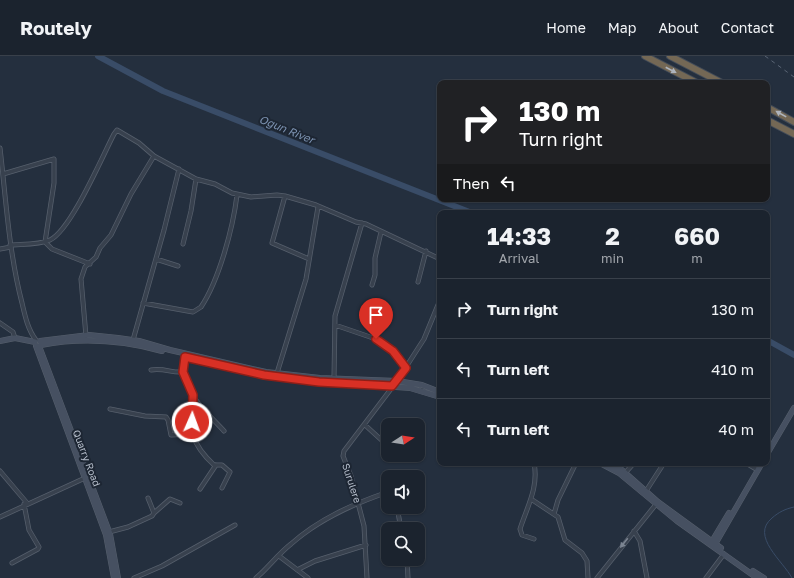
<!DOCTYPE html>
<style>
:root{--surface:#1b232e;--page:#242b36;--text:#f1f3f6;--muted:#a0a4aa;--line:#39404a}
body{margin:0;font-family:"Golos Text",sans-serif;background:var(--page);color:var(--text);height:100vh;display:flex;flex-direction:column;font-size:15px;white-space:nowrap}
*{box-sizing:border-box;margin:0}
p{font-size:13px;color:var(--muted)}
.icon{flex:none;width:22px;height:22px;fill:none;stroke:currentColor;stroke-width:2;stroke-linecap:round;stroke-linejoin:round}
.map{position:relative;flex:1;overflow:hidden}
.drawer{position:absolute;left:437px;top:154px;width:333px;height:256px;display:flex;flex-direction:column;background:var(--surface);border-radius:8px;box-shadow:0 1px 3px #0004,0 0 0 1px var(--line)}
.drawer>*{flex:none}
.guide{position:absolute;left:437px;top:24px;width:333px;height:122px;border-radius:8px;box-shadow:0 1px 3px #0004,0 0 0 1px var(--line);background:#202124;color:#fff;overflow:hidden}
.needle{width:26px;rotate:78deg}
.controls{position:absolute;left:381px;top:362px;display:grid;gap:8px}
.controls a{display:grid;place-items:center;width:44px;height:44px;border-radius:8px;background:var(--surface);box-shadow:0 1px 3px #0004,0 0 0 1px var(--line);font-size:20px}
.pin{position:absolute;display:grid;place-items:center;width:34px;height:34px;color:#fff;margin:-41px -17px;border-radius:50% 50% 50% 0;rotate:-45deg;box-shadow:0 0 4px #0007}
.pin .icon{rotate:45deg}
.me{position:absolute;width:44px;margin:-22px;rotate:2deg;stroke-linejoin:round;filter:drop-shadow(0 0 3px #0008)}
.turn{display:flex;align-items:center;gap:14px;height:84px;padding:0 16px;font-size:18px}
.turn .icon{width:52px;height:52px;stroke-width:2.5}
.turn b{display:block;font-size:28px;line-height:34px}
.then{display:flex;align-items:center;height:38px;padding:0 16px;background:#0003;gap:8px;font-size:15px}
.eta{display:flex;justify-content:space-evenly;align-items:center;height:68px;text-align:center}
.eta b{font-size:24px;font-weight:700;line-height:28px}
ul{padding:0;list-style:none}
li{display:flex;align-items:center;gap:12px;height:60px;padding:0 16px;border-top:1px solid var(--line)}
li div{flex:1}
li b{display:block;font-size:15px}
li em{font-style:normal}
header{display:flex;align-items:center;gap:24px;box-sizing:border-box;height:56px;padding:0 20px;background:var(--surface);border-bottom:1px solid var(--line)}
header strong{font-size:19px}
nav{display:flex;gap:22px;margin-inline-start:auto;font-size:14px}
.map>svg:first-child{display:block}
</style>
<header>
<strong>Routely</strong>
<nav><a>Home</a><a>Map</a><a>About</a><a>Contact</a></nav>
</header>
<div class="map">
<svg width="794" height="522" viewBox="0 0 794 522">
<rect width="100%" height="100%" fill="#242f3e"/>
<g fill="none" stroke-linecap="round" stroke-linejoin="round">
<!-- stream -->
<path stroke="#394c67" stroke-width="1" d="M792,522c-9,-17 -42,-42 -20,-60 7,-6 13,-9 22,-11"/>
<!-- river -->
<path stroke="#394c67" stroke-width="6" d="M98,0l65,35 309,122
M767,284l27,15"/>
<defs>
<path id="street" d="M0,92c6,52 9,105 22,155 3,13 6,27 14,37
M3,118l51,-15v24l-9,59 7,7 38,15
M285,140l-13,47 37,16
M183,188l8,-33 5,-32
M10,189c13,-1 29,0 40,-5 21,-10 52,-83 64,-106l3,-4 22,13 15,13 42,23 19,5 17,9 19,4 26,-2 8,1 31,9 40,17 10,2 74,35
M0,193l11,-2
M156,203l22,7
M418,226l8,-31
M372,229l3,-10v-17l6,-26
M143,247l50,9 8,-5c18,-27 32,-79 36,-112
M0,267l13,9 2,6
M335,269l41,14 11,6 18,23
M86,280l-5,-57 4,-12 11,-10 4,-9 11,-13 20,-41 23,-38
M133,284l31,-110 15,-61
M185,301c-7,33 19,52 39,74
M151,314c14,-2 20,3 32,2
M277,317l29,-94 12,-72
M334,322l1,-62 27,-93
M193,339c-2,34 -5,46 21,70h8l8,7 -8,16
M110,353l35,7 21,1 2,3 3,15 22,-1
M365,369l23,21
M746,407l10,6
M0,415l27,32
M625,417l9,-10
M200,433l16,-24
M646,435l18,-28
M531,443l27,18 7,23 17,13 5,8 1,17
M397,451l4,22
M154,457l16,-14 10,4
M554,458l4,-14 18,-37
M0,461l85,-39
M634,475l6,10 7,37
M109,476l19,-5 24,-11 2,-3 -6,-15
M534,483l-12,-4 -2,-6c7,-22 19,-42 14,-66
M279,500l29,22
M407,503l1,19
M12,507l26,-14 1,-2 -10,-17 -5,-26
M297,514l18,-9 51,-16
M134,522l28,-12 73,-41
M256,522c12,-10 22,-24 35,-34 28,-25 62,-40 97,-52
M367,522l-3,-52 -13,-50 -8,-20 1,-5 53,-70 27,-42 16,-39
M597,522l60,-75
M706,522l18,-24"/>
<path id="secondary" d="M0,285l15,-3 20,4
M40,285l49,-6 29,3 21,3 31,9 96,22 54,6 77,3 25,4 18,7
M41,289c42,-8 81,-5 121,6
M36,290l70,189 8,43
M39,290l71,188 8,44
M232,312l66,12 112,8 30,9
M767,398l27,-46
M600,407l19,10 58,48 80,57
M609,407l13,7 36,32 63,46
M711,487l18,-30
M714,490l48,-83
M753,515l11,7"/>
<path id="highway" d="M645,0l52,27
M670,0l52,27
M767,51l27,15
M767,64l27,14"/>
</defs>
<!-- street casing -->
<use href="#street" stroke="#565f6c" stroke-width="5"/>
<!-- secondary casing -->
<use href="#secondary" stroke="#565f6c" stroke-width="6"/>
<!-- highway casing -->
<use href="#highway" stroke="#434c59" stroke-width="8"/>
<!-- street -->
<use href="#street" stroke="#38414e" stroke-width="3.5"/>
<!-- secondary -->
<use href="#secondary" stroke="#465061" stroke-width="5"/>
<!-- highway -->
<use href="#highway" stroke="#746855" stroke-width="6"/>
<!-- rail -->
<path stroke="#5a6575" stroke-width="1" stroke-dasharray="4 4" stroke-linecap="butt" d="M765,0l29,21"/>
</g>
<!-- one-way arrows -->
<defs><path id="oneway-solid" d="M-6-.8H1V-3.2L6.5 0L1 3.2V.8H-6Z"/></defs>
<g fill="#aeb4bd">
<use href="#oneway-solid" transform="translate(671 14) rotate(28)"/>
<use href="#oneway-solid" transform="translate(781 58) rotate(-151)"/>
</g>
<use fill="#7c8592" href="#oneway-solid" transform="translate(624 487) rotate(129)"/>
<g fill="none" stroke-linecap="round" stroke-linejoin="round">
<defs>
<path id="route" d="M192,366l1,-27 -10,-23 2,-15 79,18 55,7 73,4 14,-18 -13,-17 -17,-12"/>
</defs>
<!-- route casing -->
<use href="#route" stroke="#8d1f18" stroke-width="10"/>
<!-- route -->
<use href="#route" stroke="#d93025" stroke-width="7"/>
</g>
<g text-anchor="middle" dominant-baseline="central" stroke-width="4" stroke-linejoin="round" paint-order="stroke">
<!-- street labels -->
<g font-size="10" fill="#b4bcc9" stroke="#1d2633">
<text transform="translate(87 402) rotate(69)">Quarry Road</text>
<text transform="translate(352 427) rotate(72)">Surulere</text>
</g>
<!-- water labels -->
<g font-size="11" font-style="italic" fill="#7c92b1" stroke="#1d2633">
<text transform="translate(287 73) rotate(22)">Ogun River</text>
</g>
</g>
</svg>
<div class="controls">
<a><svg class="needle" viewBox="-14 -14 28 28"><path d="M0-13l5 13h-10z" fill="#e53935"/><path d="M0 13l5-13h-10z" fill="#a0a4aa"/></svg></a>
<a><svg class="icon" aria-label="sound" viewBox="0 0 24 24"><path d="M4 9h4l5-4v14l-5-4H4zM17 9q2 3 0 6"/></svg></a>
<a><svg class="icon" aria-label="search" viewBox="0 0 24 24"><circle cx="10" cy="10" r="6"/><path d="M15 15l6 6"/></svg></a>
</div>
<div class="pin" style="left:376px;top:283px;background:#d93025"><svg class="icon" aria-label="arrive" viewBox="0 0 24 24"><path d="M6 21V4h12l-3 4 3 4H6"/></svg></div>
<svg class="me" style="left:192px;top:366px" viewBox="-20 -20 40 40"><circle r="17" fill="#d93025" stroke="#fff" stroke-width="3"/><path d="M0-11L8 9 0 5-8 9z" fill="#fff"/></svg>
<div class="guide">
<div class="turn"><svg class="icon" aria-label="right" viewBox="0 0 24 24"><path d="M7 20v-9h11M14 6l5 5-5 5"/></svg><div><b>130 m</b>Turn right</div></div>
<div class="then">Then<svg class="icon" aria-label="left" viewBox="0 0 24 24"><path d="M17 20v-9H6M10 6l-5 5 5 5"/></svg></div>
</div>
<section class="drawer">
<div class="eta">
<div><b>14:33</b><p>Arrival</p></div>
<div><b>2</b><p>min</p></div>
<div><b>660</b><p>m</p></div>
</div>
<ul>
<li><svg class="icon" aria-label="right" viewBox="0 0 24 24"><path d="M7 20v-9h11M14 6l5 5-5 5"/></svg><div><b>Turn right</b></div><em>130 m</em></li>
<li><svg class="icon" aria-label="left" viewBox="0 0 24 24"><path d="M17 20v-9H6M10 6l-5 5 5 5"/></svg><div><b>Turn left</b></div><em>410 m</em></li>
<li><svg class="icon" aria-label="left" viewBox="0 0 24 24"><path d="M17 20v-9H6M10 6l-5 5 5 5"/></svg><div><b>Turn left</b></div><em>40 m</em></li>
</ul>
</section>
</div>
